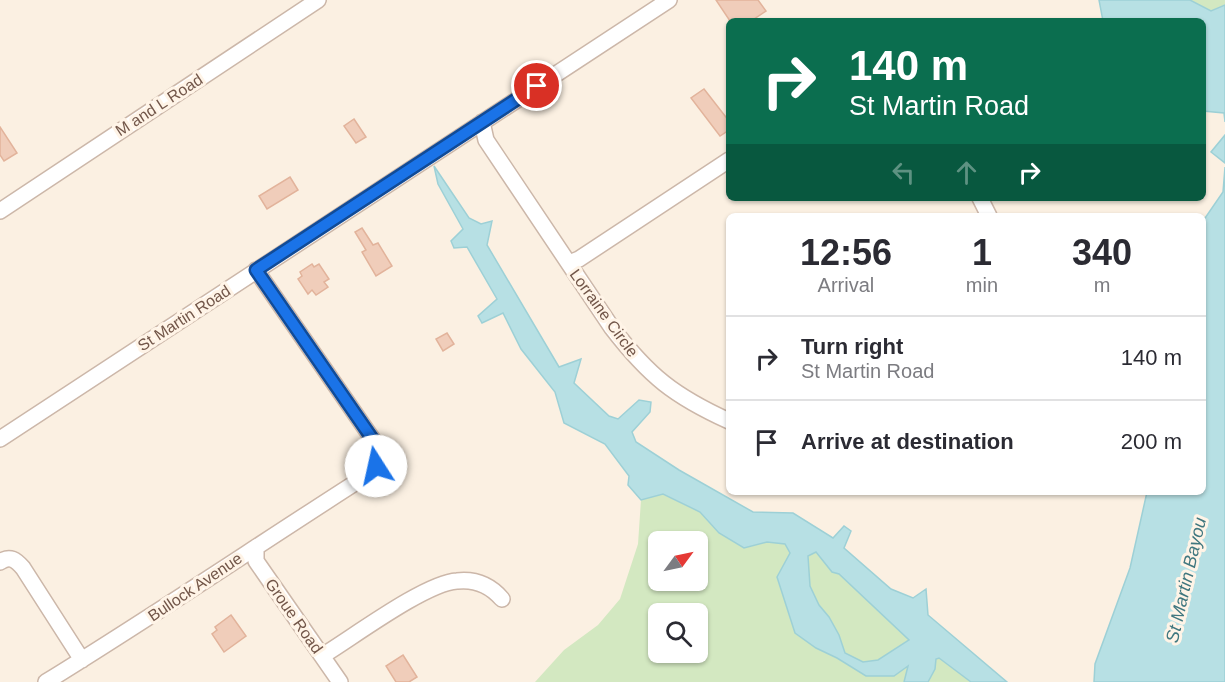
<!DOCTYPE html>
<style>
:root{--surface:#fff;--page:#f2f2f3;--text:#2b2b33;--muted:#7c7c81;--line:#e1e1e2}
body{margin:0;font-family:Arial,sans-serif;background:var(--page);color:var(--text);height:100vh;display:flex;flex-direction:column;font-size:22px;white-space:nowrap}
*{box-sizing:border-box;margin:0}
p{font-size:20px;color:var(--muted)}
.icon{flex:none;width:33px;height:33px;fill:none;stroke:currentColor;stroke-width:2;stroke-linecap:round;stroke-linejoin:round}
.map{position:relative;flex:1;overflow:hidden}
.sheet{position:absolute;left:726px;top:213px;width:480px;height:282px;display:flex;flex-direction:column;background:var(--surface);border-radius:9px;box-shadow:0 2px 4px #0004}
.sheet>*{flex:none}
.top-card{position:absolute;left:726px;top:18px;width:480px;height:183px;border-radius:9px;box-shadow:0 2px 4px #0004;background:#0b6e4f;color:#fff;overflow:hidden}
.needle{width:39px;rotate:57deg}
.controls{position:absolute;left:648px;top:531px;display:grid;gap:12px}
.controls a{display:grid;place-items:center;width:60px;height:60px;border-radius:9px;background:var(--surface);box-shadow:0 2px 4px #0004;font-size:30px}
.pin{position:absolute;display:grid;place-items:center;width:51px;height:51px;color:#fff;margin:-26px;border:3px solid #fff;border-radius:50%;box-shadow:0 2px 6px #0007}
.me{position:absolute;width:66px;margin:-33px;rotate:350deg;stroke-linejoin:round;filter:drop-shadow(0 0 4px #0008)}
.turn{display:flex;align-items:center;gap:21px;height:126px;padding:0 24px;font-size:27px}
.turn .icon{width:78px;height:78px;stroke-width:2.5}
.turn b{display:block;font-size:42px;line-height:51px}
.lanes{display:flex;align-items:center;height:57px;padding:0 24px;background:#0003;justify-content:center;gap:30px;direction:ltr}
.lanes .off{opacity:.35}
.eta{display:flex;justify-content:space-evenly;align-items:center;height:102px;text-align:center}
.eta b{font-size:36px;font-weight:700;line-height:42px}
ul{padding:0;list-style:none}
li{display:flex;align-items:center;gap:18px;height:84px;padding:0 24px;border-top:2px solid var(--line)}
li div{flex:1}
li b{display:block;font-size:22px}
li em{font-style:normal}
.map>svg:first-child{display:block}
</style>
<div class="map">
<svg width="1225" height="682" viewBox="0 0 1225 682">
<rect width="100%" height="100%" fill="#fbf0e2"/>
<!-- green -->
<path fill="#d3e8c1" fill-rule="evenodd" d="M1190,0h35v5l-14,6z
M662,494l38,18 19,21 25,15 23,-6 18,2 5,9 -13,24 18,56 21,15 21,10 29,18 43,-11 -5,17h-369l29,-32 34,-25 22,-26 18,-55 3,-44zM658,542h40v38h-40zM658,614h40v38h-40z
M816,551l16,21 7,2 71,65 -32,21 -15,2 -18,-9 -6,-18 -10,-18 -10,-12 -9,-19 -2,-30z
M936,658h3l32,24h-43l7,-13z"/>
<!-- water -->
<path fill="#b7e0e4" stroke="#9dd0d6" stroke-width="1.5" fill-rule="evenodd" d="M1099,0h91l21,11 14,-6v117l-1,-9 -21,-2v-90h-100z
M1225,135v28l-14,-11z
M434,166l35,52 12,6 11,-3 -5,24 72,122 22,-8 -7,24 35,33 9,3 21,-19 12,2 -1,10 -18,20 4,10 43,28 74,42 40,1 40,25 11,-12 7,5 -7,17 47,41 22,9 13,-9 2,26 79,67h-36l-32,-24 -3,1 -1,10 -7,13h-24l4,-16 -14,10h-28l-29,-18 -21,-10 -21,-15 -18,-56 13,-24 -5,-9 -18,-2 -23,6 -25,-15 -19,-21 -37,-18 -22,6 -13,-15 1,-9 -24,-32 -41,-21 -9,-31 -34,-43 -18,-36 -21,10 -4,-7 19,-17 -30,-52 -13,1 -3,-7 12,-12 -25,-45zM816,552l16,20 7,2 70,66 -31,20 -15,2 -18,-9 -6,-18 -10,-18 -10,-12 -9,-19 -2,-30z
M1225,167v515h-131l1,-18 35,-96 17,-76h56v-271l20,-29z"/>
<!-- building -->
<path fill="#f0cdba" stroke="#e2b39b" stroke-width="1.5" d="M716,0h42l8,11 -15,10h-21z
M704,89l25,32v9l-9,6 -29,-38z
M354,119l12,18 -10,6 -12,-17z
M0,127l17,26 -13,8 -4,-6z
M290,177l8,13 -31,19 -8,-13z
M362,228l11,17 5,-2 14,23 -16,10 -14,-24 4,-2 -11,-18z
M312,264l2,3 5,-3 10,15 -5,3 4,5 -12,8 -4,-5 -4,4 -10,-15 4,-3 -2,-4z
M447,333l7,11 -11,7 -7,-12z
M231,615l15,21 -22,16 -12,-18 5,-4 -2,-3z
M403,655l14,22 -8,5h-13l-10,-16z"/>
<g fill="none" stroke-linecap="round" stroke-linejoin="round">
<defs>
<path id="minor" d="M482,122l4,18 126,188c37,48 62,68 117,93
M980,198l9,18
M0,211l318,-211
M569,263l10,-4 150,-99
M0,439l669,-439
M256,547v14l84,121
M0,562c10,-7 16,-2 23,6l59,92
M322,656c30,-18 103,-73 135,-75 18,-2 33,4 45,18
M46,682c109,-67 215,-139 323,-208 9,-10 12,-17 7,-30l-120,-174"/>
</defs>
<!-- minor casing -->
<use href="#minor" stroke="#ccb7a9" stroke-width="18"/>
<!-- minor -->
<use href="#minor" stroke="#fff" stroke-width="15"/>
</g>
<g fill="none" stroke-linecap="round" stroke-linejoin="round">
<defs>
<path id="route" d="M376,466l3,-7 -3,-15 -120,-174 281,-184"/>
</defs>
<!-- route casing -->
<use href="#route" stroke="#114b97" stroke-width="15"/>
<!-- route -->
<use href="#route" stroke="#1a73e8" stroke-width="10"/>
</g>
<g text-anchor="middle" dominant-baseline="central" stroke-width="6" stroke-linejoin="round" paint-order="stroke">
<!-- street labels -->
<g font-size="16" fill="#725649" stroke="#fff4e7">
<text transform="translate(159 105) rotate(-33)">M and L Road</text>
<text transform="translate(604 313) rotate(54)">Lorraine Circle</text>
<text transform="translate(184 318) rotate(-33)">St Martin Road</text>
<text transform="translate(195 587) rotate(-34)">Bullock Avenue</text>
<text transform="translate(294 616) rotate(55)">Groue Road</text>
</g>
<!-- water labels -->
<g font-size="18" font-style="italic" fill="#40777f" stroke="#fff4e7">
<text transform="translate(1186 580) rotate(-77)">St Martin Bayou</text>
</g>
</g>
</svg>
<div class="controls">
<a><svg class="needle" viewBox="-14 -14 28 28"><path d="M0-13l5 13h-10z" fill="#e53935"/><path d="M0 13l5-13h-10z" fill="#7c7c81"/></svg></a>
<a><svg class="icon" aria-label="search" viewBox="0 0 24 24"><circle cx="10" cy="10" r="6"/><path d="M15 15l6 6"/></svg></a>
</div>
<div class="pin" style="left:537px;top:86px;background:#d93025"><svg class="icon" aria-label="arrive" viewBox="0 0 24 24"><path d="M6 21V4h12l-3 4 3 4H6"/></svg></div>
<svg class="me" style="left:376px;top:466px" viewBox="-20 -20 40 40"><circle r="19" fill="#fff"/><path d="M0-13L10 11 0 6-10 11z" fill="#1a73e8"/></svg>
<div class="top-card">
<div class="turn"><svg class="icon" aria-label="right" viewBox="0 0 24 24"><path d="M7 20v-9h11M14 6l5 5-5 5"/></svg><div><b>140 m</b>St Martin Road</div></div>
<div class="lanes"><svg class="icon off" aria-label="left" viewBox="0 0 24 24"><path d="M17 20v-9H6M10 6l-5 5 5 5"/></svg><svg class="icon off" aria-label="ahead" viewBox="0 0 24 24"><path d="M12 20V5M6 11l6-6 6 6"/></svg><svg class="icon" aria-label="right" viewBox="0 0 24 24"><path d="M7 20v-9h11M14 6l5 5-5 5"/></svg></div>
</div>
<section class="sheet">
<div class="eta">
<div><b>12:56</b><p>Arrival</p></div>
<div><b>1</b><p>min</p></div>
<div><b>340</b><p>m</p></div>
</div>
<ul>
<li><svg class="icon" aria-label="right" viewBox="0 0 24 24"><path d="M7 20v-9h11M14 6l5 5-5 5"/></svg><div><b>Turn right</b><p>St Martin Road</p></div><em>140 m</em></li>
<li><svg class="icon" aria-label="arrive" viewBox="0 0 24 24"><path d="M6 21V4h12l-3 4 3 4H6"/></svg><div><b>Arrive at destination</b></div><em>200 m</em></li>
</ul>
</section>
</div>
